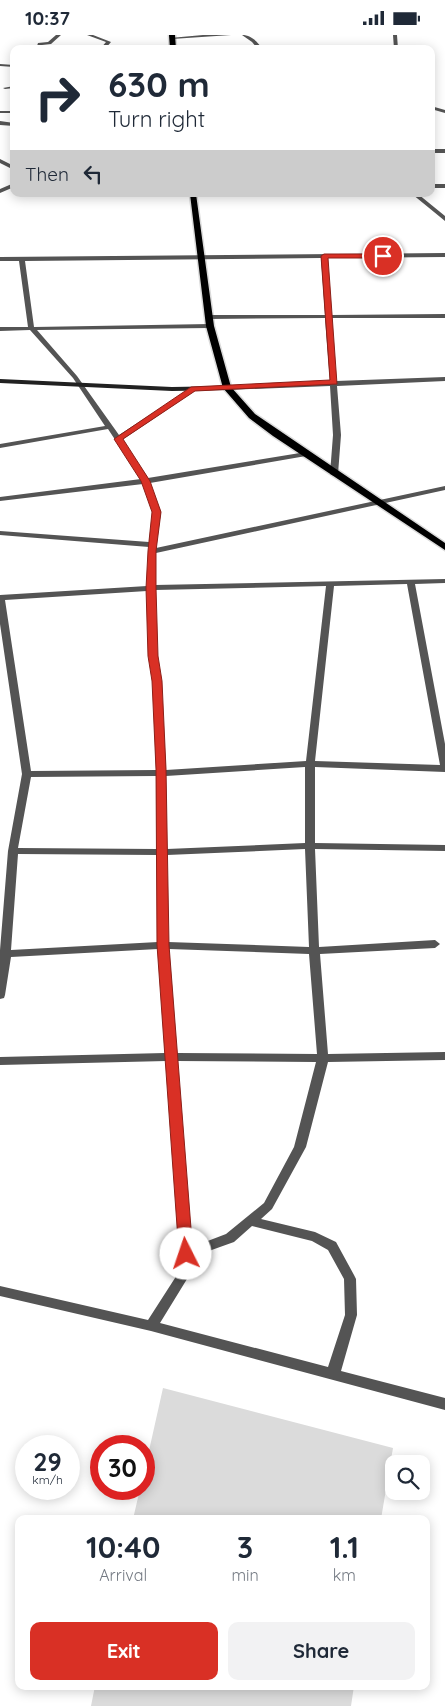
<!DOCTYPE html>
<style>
:root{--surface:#fff;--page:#f2f2f3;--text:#1f2937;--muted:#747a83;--accent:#d93025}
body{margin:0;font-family:Quicksand,sans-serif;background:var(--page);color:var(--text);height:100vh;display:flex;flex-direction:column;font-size:19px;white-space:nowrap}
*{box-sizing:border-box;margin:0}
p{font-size:16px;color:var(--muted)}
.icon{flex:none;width:28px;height:28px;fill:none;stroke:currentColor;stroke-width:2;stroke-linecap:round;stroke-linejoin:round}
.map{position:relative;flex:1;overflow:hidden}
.sheet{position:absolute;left:15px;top:1480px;width:415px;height:175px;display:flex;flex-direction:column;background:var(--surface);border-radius:10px;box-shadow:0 2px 12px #0003}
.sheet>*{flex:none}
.hud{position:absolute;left:10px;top:10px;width:425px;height:152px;border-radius:10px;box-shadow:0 2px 12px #0003;background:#fff;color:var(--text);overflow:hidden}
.fabs{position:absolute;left:385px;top:1420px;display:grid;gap:10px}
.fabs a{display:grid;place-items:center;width:45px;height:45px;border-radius:10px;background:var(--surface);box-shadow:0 2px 12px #0003;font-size:25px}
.speed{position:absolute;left:15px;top:1400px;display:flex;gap:10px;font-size:25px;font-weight:700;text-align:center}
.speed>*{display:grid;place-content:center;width:65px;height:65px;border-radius:50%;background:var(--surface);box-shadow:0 2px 12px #0003;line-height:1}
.speed small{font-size:12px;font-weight:400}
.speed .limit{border:8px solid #d22;background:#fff;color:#111}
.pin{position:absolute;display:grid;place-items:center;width:42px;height:42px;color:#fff;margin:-21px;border:2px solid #fff;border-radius:50%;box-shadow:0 1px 5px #0007}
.me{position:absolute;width:55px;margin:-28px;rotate:356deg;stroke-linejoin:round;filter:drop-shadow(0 0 4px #0008)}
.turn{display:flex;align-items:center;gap:18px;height:105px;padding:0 15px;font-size:22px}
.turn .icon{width:65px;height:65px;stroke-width:2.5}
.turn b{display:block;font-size:35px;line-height:42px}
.then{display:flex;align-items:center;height:48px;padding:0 15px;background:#0003;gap:10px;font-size:19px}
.eta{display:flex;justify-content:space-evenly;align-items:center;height:85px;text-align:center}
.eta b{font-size:30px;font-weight:700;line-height:35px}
.primary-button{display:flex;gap:10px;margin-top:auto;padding:10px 15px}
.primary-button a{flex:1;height:58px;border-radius:10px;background:var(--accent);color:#fff;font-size:20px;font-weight:700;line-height:58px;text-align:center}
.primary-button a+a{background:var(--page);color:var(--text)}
.status{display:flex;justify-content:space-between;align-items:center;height:35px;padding:0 25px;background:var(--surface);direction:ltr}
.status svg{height:14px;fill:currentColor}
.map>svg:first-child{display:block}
</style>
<div class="status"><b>10:37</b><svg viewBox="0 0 49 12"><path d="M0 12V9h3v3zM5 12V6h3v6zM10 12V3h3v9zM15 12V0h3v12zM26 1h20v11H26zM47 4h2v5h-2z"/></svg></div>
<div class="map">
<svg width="445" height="1671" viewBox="0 0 445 1671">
<rect width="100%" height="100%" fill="#fff"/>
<!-- green -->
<path fill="#dbdbdb" d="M163,1353l230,60 -12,71h-248l7,-30h4v-16z
M95,1651h259l-3,20h-260z"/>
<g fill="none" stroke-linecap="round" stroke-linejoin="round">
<defs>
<path id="primary" d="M169,0h6l1,14h-6z
M190,159h6l18,132 17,61 24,27 190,129v7l-172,-114 -24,-18 -26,-30 -17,-62z"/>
</defs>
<!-- primary casing -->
<use href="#primary" stroke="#dbdbdb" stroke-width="3"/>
<!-- street -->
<path fill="#545454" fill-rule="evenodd" d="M56,0h5l-10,9 -9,1 -2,4h-4l2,-6 10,-1z
M87,0h6l18,7 -6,7h-5l6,-7z
M203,0h28l-59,4 -2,-1z
M242,0c10,0 15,7 21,14h-5l-6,-7z
M393,0h4l1,14h-4z
M0,29l14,1v2l-14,-1z
M14,51v2l-9,1 -2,-1z
M431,71l14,4v3l-14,-4z
M0,76h14v2h-14z
M0,86l14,2v3l-14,-1z
M431,114h14v4h-14z
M0,124l14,7v4l-14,-7z
M14,148v4l-14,6v-4z
M431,149h14v4h-14z
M412,159h6l27,22v5z
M445,218v4l-118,1 4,57 114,-1v4h-113l4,63 109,-4v4l-108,5 4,49 -3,39 -4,2 -4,-2 3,-39 -3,-49 -103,4 -3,-2 3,-2 103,-4 -5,-64 -116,1 -3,-2 3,-2h116l-4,-57 -296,3 9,66 176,-3 3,2 -3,2 -173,2 40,46 42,59 73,-47h4v2l-74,50 26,38 158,-26 4,2 -4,2 -156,27 11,29 -5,36 289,-62v4l-289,63 -1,32 290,-6v4l-30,1 30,160v28l-130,-5v76l130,2v6l-130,-2 4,98 116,-7 5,4 -5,4 -115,6 8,100 117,-2v8l-117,2 -22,85 -34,62 -11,10 54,13 21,10 18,33 2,4 1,36 -16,56 104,27v12l-294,-79 -151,-35v-10l148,34 27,-42 5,-24 -14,-193 -166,4v-8l165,-4 -7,-104 -147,8 -6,38 -1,3 -4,1v-49l8,-99 14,-77 -22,-150v-29l147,-9 2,-39 -149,-12v-4l149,11 4,-30 -10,-28 -143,17v-4l141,-18 -33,-50 -108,19v-4l105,-18 -32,-48 -43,-48 -30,1v-4h28l-9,-66h-19v-4zM407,549l33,181 -125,-4 19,-175zM326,551l-20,175 -140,9 -5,-89 -4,-25 -2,-66zM147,556l2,65 4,25 3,89 -125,1 -26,-171zM305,732v76l-138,6 -1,-73zM156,741l1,73 -139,-1 13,-71zM305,814l4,98 -141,-5 -1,-87zM18,819l139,1 1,87 -147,8zM169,914l140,5 8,100 -140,-1zM177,1026l139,1 -22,85 -30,56 -38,31 -34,13zM252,1191l60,15 16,9 16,29 1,36 -17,52 -168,-44 27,-44 5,-22 42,-15z"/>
<!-- secondary -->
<path fill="#212121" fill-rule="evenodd" d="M0,344l172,8 55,-1 3,2 -3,2 -55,1 -172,-8z"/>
<!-- primary -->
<use href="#primary" fill="#000" fill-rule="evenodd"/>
</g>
<!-- route -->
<path fill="#d93025" stroke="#8d1f18" d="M324,219h59l3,2 -3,2h-55l9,126 -142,7 -72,48 27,42 11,31 -5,39v37l2,68 4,25 4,88 3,176 24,309 -2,4 -5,1 -5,-1 -2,-4 -22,-309 -1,-176 -4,-88 -4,-25 -2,-68 2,-37 4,-39 -11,-31 -27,-42 77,-52 139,-7 -9,-124z"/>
</svg>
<div class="fabs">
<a><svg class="icon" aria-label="search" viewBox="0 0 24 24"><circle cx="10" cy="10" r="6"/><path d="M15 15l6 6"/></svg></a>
</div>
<div class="speed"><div>29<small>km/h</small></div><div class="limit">30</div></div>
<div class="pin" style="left:383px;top:221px;background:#d93025"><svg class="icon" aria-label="arrive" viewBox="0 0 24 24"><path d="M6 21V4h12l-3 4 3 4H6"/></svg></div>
<svg class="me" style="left:186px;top:1219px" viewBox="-20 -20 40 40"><circle r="19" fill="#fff"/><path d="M0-13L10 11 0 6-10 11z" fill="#d93025"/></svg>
<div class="hud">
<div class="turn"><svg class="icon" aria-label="right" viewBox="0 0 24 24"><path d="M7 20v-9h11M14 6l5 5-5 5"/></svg><div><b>630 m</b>Turn right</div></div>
<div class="then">Then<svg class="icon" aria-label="left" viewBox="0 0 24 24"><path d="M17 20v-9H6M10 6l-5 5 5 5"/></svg></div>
</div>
<section class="sheet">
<div class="eta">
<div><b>10:40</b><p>Arrival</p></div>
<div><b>3</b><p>min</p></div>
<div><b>1.1</b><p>km</p></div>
</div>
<div class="primary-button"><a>Exit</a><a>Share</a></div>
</section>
</div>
